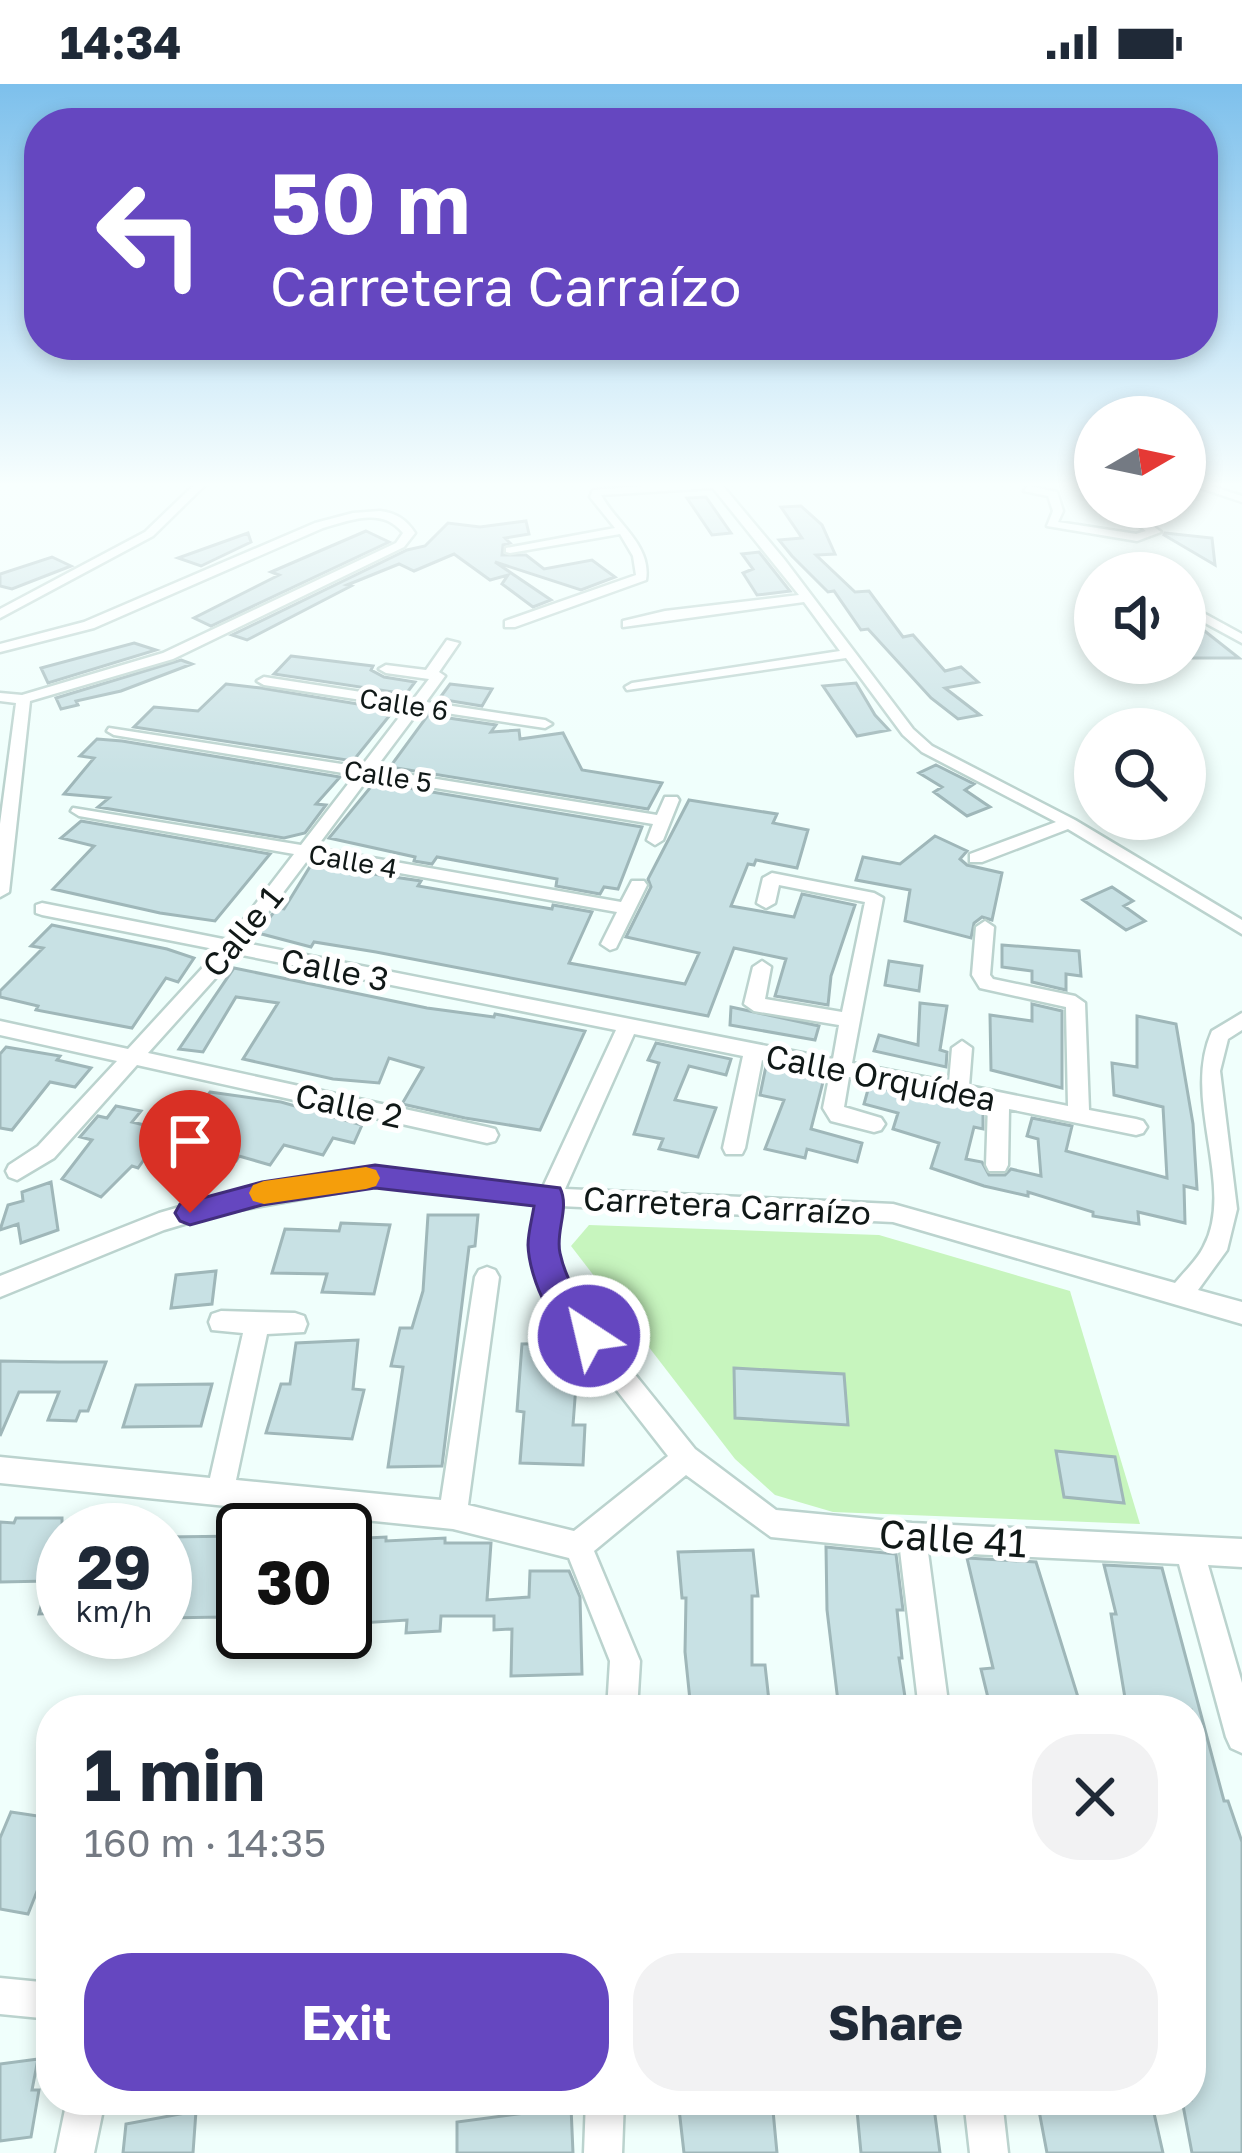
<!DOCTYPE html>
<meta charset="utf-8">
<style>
:root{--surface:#fff;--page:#f2f2f3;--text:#1f2937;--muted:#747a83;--accent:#6547c0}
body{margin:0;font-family:"Golos Text",sans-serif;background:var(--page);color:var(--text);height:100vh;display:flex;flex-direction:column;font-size:45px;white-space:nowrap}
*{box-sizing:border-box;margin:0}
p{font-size:39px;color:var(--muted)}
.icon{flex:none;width:66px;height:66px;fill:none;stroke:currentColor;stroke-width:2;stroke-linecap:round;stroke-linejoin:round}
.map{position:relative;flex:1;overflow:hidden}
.drawer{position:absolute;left:36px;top:1611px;width:1170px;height:420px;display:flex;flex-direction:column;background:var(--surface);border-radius:48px;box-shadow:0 6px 18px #0003}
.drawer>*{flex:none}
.banner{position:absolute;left:24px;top:24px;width:1194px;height:252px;border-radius:48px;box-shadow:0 6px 18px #0003;background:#6547c0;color:#fff;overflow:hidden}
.needle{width:78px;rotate:81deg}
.tools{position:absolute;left:1074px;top:312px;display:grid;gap:24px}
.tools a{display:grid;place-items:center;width:132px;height:132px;border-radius:50%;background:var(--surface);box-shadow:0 6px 18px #0003;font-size:60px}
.speed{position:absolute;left:36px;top:1419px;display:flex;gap:24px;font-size:60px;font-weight:700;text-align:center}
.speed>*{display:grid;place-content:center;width:156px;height:156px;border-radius:50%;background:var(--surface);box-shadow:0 6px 18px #0003;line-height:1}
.speed small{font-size:30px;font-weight:400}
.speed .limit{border:6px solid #111;border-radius:18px;background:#fff;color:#111}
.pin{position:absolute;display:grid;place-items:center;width:102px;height:102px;color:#fff;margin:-123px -51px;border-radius:50% 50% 50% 0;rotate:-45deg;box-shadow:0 0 12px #0007}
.pin .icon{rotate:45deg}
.me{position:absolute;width:132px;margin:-66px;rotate:325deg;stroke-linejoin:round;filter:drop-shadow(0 0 9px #0008)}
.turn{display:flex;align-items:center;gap:42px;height:252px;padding:0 48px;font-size:54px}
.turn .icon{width:156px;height:156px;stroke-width:2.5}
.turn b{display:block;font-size:84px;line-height:102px}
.round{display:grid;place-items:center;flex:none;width:126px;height:126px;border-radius:48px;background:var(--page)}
.headline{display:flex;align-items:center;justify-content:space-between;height:204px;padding:0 48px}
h1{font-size:72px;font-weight:700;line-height:90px}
.cta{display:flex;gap:24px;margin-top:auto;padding:24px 48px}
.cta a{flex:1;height:138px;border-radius:48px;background:var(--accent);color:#fff;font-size:48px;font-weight:700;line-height:138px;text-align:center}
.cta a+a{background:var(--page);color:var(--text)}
.status{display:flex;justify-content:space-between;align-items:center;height:84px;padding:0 60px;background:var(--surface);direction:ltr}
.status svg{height:33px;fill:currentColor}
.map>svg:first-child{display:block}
</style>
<div class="status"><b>14:34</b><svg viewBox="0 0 49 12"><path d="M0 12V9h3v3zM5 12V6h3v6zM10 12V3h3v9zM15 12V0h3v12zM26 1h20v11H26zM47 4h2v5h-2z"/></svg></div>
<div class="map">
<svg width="1242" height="2069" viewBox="0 0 1242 2069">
<rect width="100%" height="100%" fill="#f0fffc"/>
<!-- green -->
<path fill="#c7f5be" d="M589,1141l290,10 191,56 70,233 -307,-12 -58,-17 -40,-36 -164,-213z"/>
<!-- building -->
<path fill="#c8e1e4" stroke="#9fb7b9" stroke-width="3" d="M706,413l25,36 -19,2 -25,-37z
M801,422l21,19 13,29 -19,1 39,37 14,-1 34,46 10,-2 32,36 16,-4 17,15 -33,6 35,27 -22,4 -27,-21 -63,-69 -7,1 -27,-39 -6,1 -36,-36 -13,-16 23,-2 -21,-31z
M526,437l3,13 -24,4 5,5 -7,2 -1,10h24l18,14 48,-9 23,17 -34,13 -86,-28 56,38 -18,7 -31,-23 6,-9 -18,5 -36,-26 -40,17 -15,-7 -52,21 4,1 -104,54 -15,-5 175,-85 18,-4 23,-23 32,4z
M366,447l23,11 -178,84 -17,-8 85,-43 -8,-3z
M248,449l3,9 -50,24 -23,-8z
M1165,449l47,5 3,27 -51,-30z
M759,468l31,39 -33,4 -14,-22 10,-4 -11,-15z
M52,473l19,9 -59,23 -12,-3v-12z
M1185,533l7,4 47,37h-48l-6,-8z
M134,559l22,7 -108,33 -7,-15z
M291,572l82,10 -2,4 13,7 31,5 -9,12 -132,-20z
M181,576l11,4 -71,27 -45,10 2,4 -17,4 -5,-11z
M856,599l19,32 14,15 -32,6 -34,-50z
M226,600l35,4 133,22 -41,51 -219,-34 20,-20 44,4z
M450,600l42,5 -10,17 -43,-7z
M428,631l68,10 -5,7 28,-2 1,9 43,-6 19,37 80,13 -14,26 -258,-42z
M97,655l25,2 218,36 -24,27 10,1 -21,28 -21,5 -186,-31 11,-9 -45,-4 30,-36 -14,-2z
M936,681l38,19 -9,6 25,17 -23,9 -33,-24 8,-5 -23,-14z
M374,699h4l264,44 -24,62 -14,-2 -4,7 -44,-8 1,-7 -120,-22 -5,7 -18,-3 1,-4 -86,-19z
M689,716l88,14 -4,9 35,7 -11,38 -41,-8 -2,5 -6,-1 -17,42 63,11 8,-23 53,11 -24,71 -3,29 -53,-9 11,-37 -52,-11 -26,68 -332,-64 -62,-10 -3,5 -53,-14 19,-25 7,1 27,-44 110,16 -3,5 134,23 1,-4 39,7 -23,51 116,21 14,-31 -73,-16 25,-50 -3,-8z
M81,737l189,33 -55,67 -55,-8 -107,-24 41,-43 -33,-8z
M935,752l32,15 -7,8 7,6 35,8 -10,47 -10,-3 -8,6 -3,15 -66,-17 5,-31 -54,-10 7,-23 37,7z
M1112,803l21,14 -9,5 21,15 -19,9 -43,-30z
M52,841l115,24 27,9 -16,24 -12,-4 -34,50 -96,-18 2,-4 -38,-9v-6l43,-43 -12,-2z
M1002,861l77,6 2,25 -15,-2v16l-34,-8v-11l-30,-4z
M889,877l33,5 -3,25 -34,-6z
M234,884l193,40 67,9 1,-3 90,17 -45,99 -75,-12 -63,-14 21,-36 -34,-10 -10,25 -46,-4 -90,-20 35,-56 -42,-6 -33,55 -24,-3z
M920,919l27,3 -7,44 7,2 -1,15 -72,-16 5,-16 39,10z
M1032,920l30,7v77l-71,-18 -1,-55 42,6z
M731,923l88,19 -4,14 -85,-15z
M1137,932l39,8 17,100 4,65 -13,-3 1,37 -47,-11 1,12 -46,-8v-4l-65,-20v4l-44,-10 -53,-18 8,-25 -46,-14 5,-16 -34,-9 5,-18 114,23v20l-9,-2 -8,32 16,3 7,13h16l6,-6 30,7 -3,-37 -11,-3 5,-18 40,8 -6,25 101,27 -4,-71 -49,-12 -2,-32 25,4z
M656,959l75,16 -5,16 -37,-9 -14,34 41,8 -18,49 -39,-8 4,-10 -29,-5 25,-71 -11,-3z
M6,963l54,9 -3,4 34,8 -16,19 -25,-5 -38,48 -12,-2v-74z
M766,982l58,12 -13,51 51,14 -5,19 -50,-13 -2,9 -40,-9 19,-49 -24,-5z
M210,1008l71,10 81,23 -8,18 -21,-5 -10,17 -39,-10 -14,20 -31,-9 -3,5 -32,-9 17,-24 -32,-8z
M116,1022l25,5 -9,11 33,8 -27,38 -6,-2 -31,31 -39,-18 30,-39 -12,-3 18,-21 9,2z
M51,1098l7,48 -37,13 -3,-19 -18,6 8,-25 15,-4 -1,-9z
M428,1131h50l-3,31 -6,1 -27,219 -54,1 15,-100 -12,-1 9,-38h12l11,-37z
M341,1139l49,2 -16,69 -52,-2 5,-18 -55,-1 13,-44 54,2z
M216,1187l-4,33 -41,4 5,-33z
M358,1256l-5,49 11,1 -12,49 -86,-6 15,-49h9l6,-41z
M570,1259v42h6l-3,40h12l-2,40 -63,-2 4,-51 -7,-1 5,-67z
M0,1277l59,1h47l-18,49h-8l-4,10 -28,-1 11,-28h-40l-19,44z
M734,1284l110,6 4,51 -113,-7z
M212,1300l-11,42 -78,1 13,-42z
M1056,1367l59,6 9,46 -60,-6z
M16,1434h46l1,95 -24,1 9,-33 -48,1v-60l14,1z
M243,1452v90h-23l3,-9 -58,1v-81z
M386,1453v4l59,-3v5h46l-4,57 42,-3 1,-26h39l11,26 2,77 -71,2 1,-47 -18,1v-14h-53l-1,15 -34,2 1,-13 -62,4 2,-85z
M826,1463l70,7 7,56h-6l5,48h-3l8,52h-68l-12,-100z
M753,1466l5,46h-6v69h13l5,45h-79l-6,-58 1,-54h-4l-4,-46z
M967,1474l69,4 46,148h-91l-10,-41 12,-1z
M1104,1481l58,3 62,233h4l14,41v311h-50l-10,-53h9v-77l12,2 -12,-38v-277h-64l-16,-96h5z
M11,1728l40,6v38l-23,58 -28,-5v-71z
M38,1975l-6,31h7l-8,47 -31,4v-77z
M678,2016h94l5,53h-93z
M856,2016h77l7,53h-79z
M1037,2016h114l12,53h-116z
M571,2023l2,46h-116v-31z
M196,2027l-3,42h-70l3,-29z"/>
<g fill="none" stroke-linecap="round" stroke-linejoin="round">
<defs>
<path id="minor" d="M194,401h11l-52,51 -153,82v-9l145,-77z
M656,401h66l62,74 129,170 19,17 143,74 167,100v14l-174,-105 -86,33h-12v-8l86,-32 -134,-70 -19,-17 -57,-77 -219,32 -2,-3 7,-4 208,-32 -36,-49 -181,25v-6l42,-10 134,-16 -86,-107 -112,7c14,27 51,50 45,85l-131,47h-10v-6l131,-46 -3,-19 -13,-22 -110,19 -4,-1v-4l109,-20 -25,-31 3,-7z
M1191,401h17l34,11v6z
M1028,402l29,6 6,19 -5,11 78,12 10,-3 -31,-24h12l34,25 -24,9 -90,-15 6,-15 -5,-15 -24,-5z
M380,427c16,2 26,8 35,22l-11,14 -231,112 -143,42 -21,191 -9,5v-73l16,-121 -16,-2v-8l22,2 141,-42 233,-110 7,-10c-21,-26 -52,-13 -80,-5l-229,100 -94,24v-8l84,-22 231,-99 38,-10z
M1185,519l57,31v9l-57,-31z
M447,556l12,3 -20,29 6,4 -19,26 119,18 7,4 -7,4 -125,-19 -45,60 282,46 8,-18h12l2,3 -16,40 -8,5 -8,-5 6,-16 -284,-47 -53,71 305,54 11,-21h12l3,4 -31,63 -6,2 -9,-6 16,-32 -307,-55 -65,86 588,116 6,-34 -85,-14 -10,-7 9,-37 9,-6 9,6 -6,32 77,13 23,-110 -86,-17 -4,18 -9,5 -9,-5 6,-25 9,-5 102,20 9,5 -31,165 97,19 3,-34 10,-7 10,7 -3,38 99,20 -2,-99 -86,-19 -8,-13 4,-48 9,-6 9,6 -4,48 3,4 82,17 10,7 4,107 47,9 7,2 4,6 -4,6 -7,2 -127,-26 -1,56 -3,6h-16l-3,-6 2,-60 -139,-28 -5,30 37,11 4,6 -4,6 -7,2 -43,-11 -8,-13 7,-35 -68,-13 -17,88 -3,6h-16l-3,-6 20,-92 -109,-22 -69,155 328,15 282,79c9,-11 23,-24 29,-37 32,-61 -23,-146 8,-215l30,-18v17l-14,9 -8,32 17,138 -10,41 -29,40 44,12v22l-349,-102 -333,-16 -5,41 12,43 128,159 81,61 136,13 330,16v28l-34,-2 34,118v70l-11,-5 -5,-11 -47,-173 -251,-12 21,158h-30l-19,-160 -129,-13 -85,-62 -92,76 46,110 -3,49h-30l3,-49 -41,-103 -116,-29 -453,-46v-26l210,21 33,-145 -31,-3 -3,-8 3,-8 9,-3 74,2 9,3 3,8 -3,8 -37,2 -31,146 205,20 34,-223 4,-7 8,-3 8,3 4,7 -31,228 106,26 94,-75 -120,-154 -17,-55 7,-42 -163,-19 -154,27 -57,17 -164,67v-21l159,-63 62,-18 154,-27 168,19 73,-157 -379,-76 -89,99 339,74 8,2 3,6 -3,6 -8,2 -350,-78 -83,93 -37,22 -8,-3 -3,-6 3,-6 29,-19 79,-85 -117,-26v-14l128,28 91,-99 -177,-35 -6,-2v-8l6,-2 186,37 66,-86 -215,-38 -8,-5 2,-3 228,37 54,-70 -241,-40 -7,-4 2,-3 252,39 46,-60 -143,-22 -7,-4 7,-4 149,23 16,-21 -43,-6 -7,-4 7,-4 40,5z
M0,1894l51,5v36l-51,-5z
M67,2016h38l-11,53h-38z
M586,2016h38l-2,53h-38z
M964,2016h38l6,53h-38z"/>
</defs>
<!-- minor casing -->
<use href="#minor" stroke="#bbd3ce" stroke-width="5"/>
<!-- minor -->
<use href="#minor" fill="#fff" fill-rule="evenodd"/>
</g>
<!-- sky -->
<linearGradient id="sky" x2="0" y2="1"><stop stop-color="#7dc0ec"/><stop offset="0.58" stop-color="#f8fffe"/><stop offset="1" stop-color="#f8fffe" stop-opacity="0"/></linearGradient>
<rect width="1242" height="691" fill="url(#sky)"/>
<!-- route -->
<path fill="#6547c0" stroke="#422e7d" stroke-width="3" d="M375,1081l185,23c10,20 -5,44 0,65 9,41 29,50 45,83l-5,10 -11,4c-34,-12 -60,-71 -61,-105 0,-12 4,-26 6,-39l-159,-18 -113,17 -72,20 -10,-4 -5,-8 5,-9 82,-22z"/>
<!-- slow -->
<path fill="#f59e0b" d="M366,1083l10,3 4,8 -4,8 -10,3 -102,15 -11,-3 -4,-8 4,-8 11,-4z"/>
<g text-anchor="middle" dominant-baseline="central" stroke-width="10" stroke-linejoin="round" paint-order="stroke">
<!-- far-street labels -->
<g font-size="27" fill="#101817" stroke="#fff">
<text transform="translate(404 620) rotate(9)">Calle 6</text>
<text transform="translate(388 692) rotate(9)">Calle 5</text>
<text transform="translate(353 777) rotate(10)">Calle 4</text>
</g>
<!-- street labels -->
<g font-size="33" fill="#101817" stroke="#fff">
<text transform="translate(242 847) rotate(-51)">Calle 1</text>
<text transform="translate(335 885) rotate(11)">Calle 3</text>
<text transform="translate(881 993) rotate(11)">Calle Orquídea</text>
<text transform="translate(349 1021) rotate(12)">Calle 2</text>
<text transform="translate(727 1121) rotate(3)">Carretera Carraízo</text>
</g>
<!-- near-street labels -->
<g font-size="39" fill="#101817" stroke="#fff">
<text transform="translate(953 1454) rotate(4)">Calle 41</text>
</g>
</g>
</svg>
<div class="tools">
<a><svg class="needle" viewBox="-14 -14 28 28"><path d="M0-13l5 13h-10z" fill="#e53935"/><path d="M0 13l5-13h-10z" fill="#747a83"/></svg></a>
<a><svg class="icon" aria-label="sound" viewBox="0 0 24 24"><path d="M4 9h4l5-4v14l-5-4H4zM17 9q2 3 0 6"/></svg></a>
<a><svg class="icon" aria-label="search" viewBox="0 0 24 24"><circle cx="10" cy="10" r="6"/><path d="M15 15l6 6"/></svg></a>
</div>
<div class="speed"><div>29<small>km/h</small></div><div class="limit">30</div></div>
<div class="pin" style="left:190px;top:1129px;background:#d93025"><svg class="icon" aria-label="arrive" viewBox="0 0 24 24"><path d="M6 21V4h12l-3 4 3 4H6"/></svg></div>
<svg class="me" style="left:589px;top:1252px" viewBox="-20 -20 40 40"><circle r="17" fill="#6547c0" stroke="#fff" stroke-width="3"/><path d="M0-11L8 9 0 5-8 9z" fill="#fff"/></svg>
<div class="banner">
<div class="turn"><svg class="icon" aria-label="left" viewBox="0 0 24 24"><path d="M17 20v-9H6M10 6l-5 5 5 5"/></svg><div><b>50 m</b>Carretera Carraízo</div></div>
</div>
<section class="drawer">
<div class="headline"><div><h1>1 min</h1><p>160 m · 14:35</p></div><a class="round"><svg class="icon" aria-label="close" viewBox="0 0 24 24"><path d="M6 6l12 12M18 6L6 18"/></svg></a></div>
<div class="cta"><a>Exit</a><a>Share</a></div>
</section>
</div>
